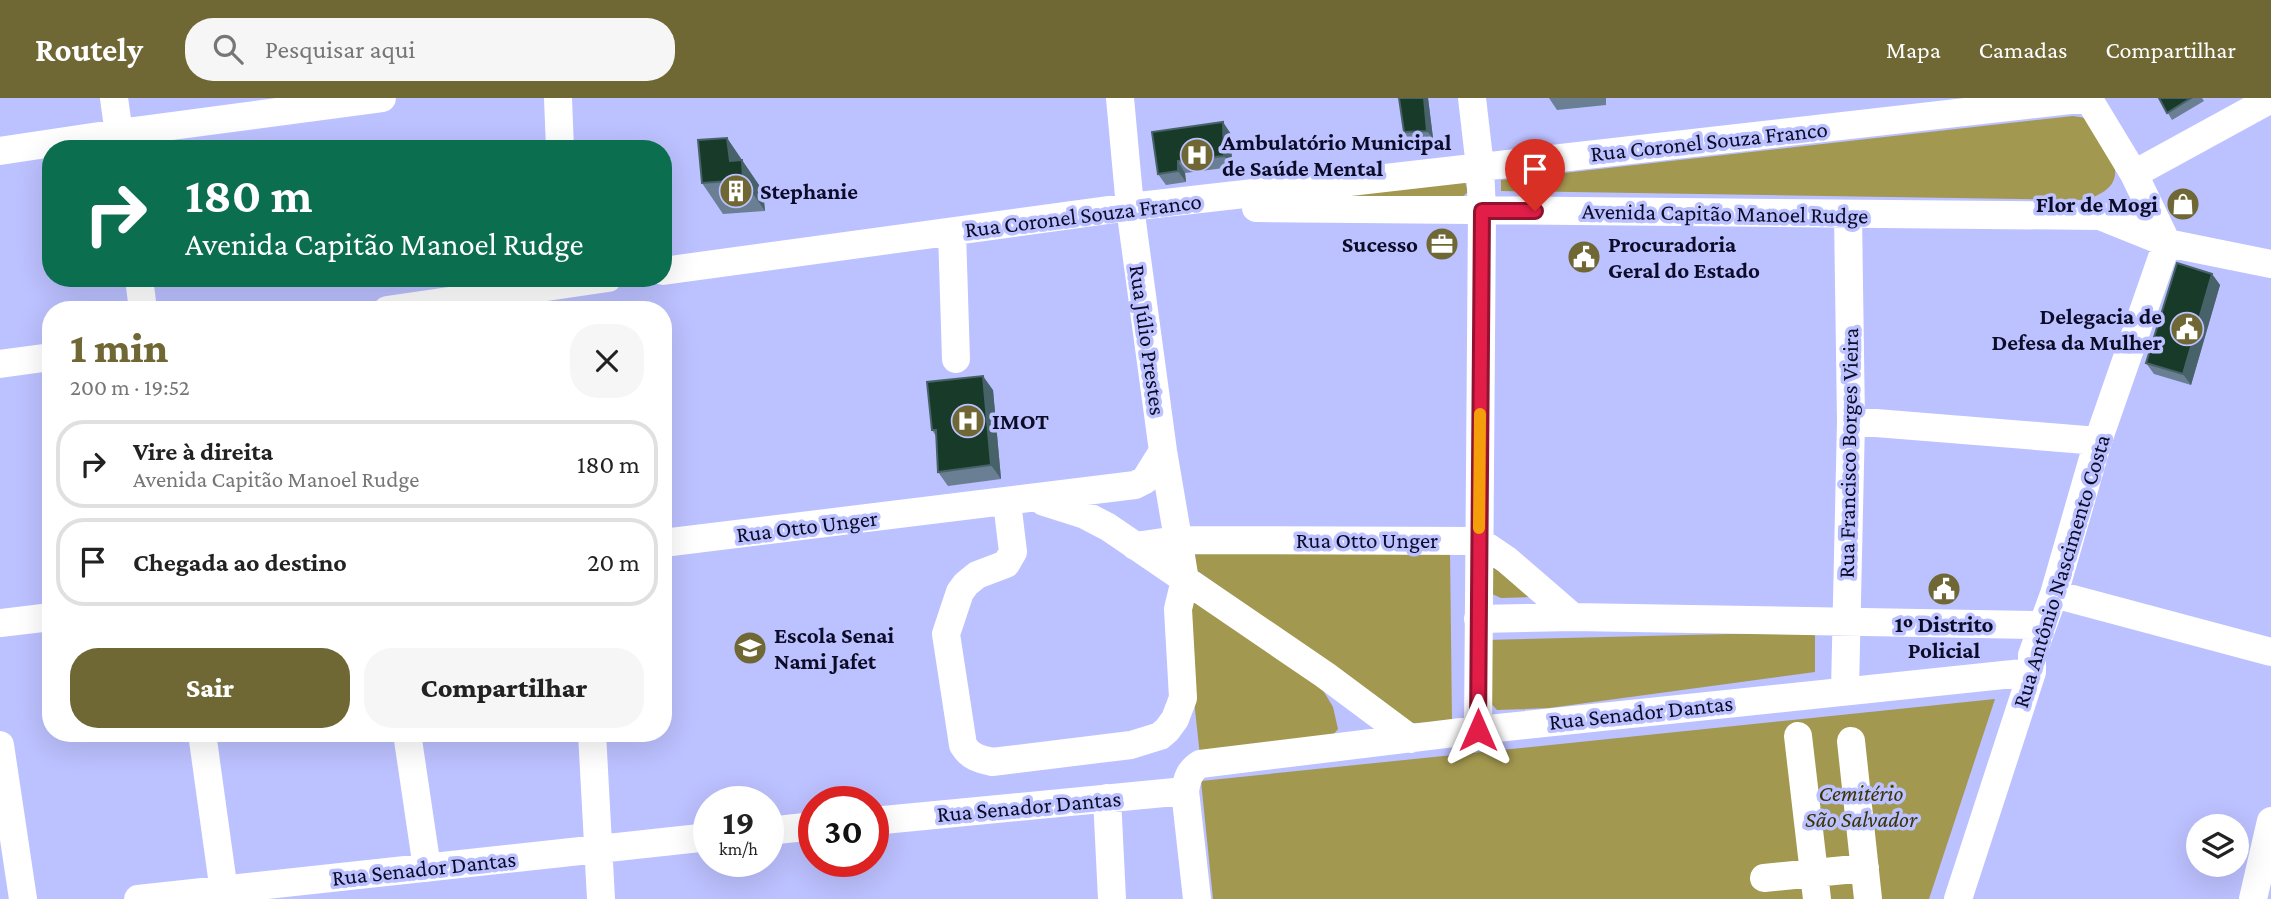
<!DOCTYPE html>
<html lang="pt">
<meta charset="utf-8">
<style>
:root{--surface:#fff;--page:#f6f6f6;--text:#222;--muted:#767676;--line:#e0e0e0;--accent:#6f6734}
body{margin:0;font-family:"Crimson Pro",serif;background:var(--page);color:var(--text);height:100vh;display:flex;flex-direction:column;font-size:26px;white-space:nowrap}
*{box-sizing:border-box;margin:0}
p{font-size:23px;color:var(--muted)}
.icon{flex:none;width:38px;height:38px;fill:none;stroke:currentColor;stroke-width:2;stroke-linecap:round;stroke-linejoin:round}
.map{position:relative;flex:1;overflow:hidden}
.drawer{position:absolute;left:42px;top:203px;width:630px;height:441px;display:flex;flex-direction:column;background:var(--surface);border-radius:28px;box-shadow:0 7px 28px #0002}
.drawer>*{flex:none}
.banner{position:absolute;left:42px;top:42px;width:630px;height:147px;border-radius:28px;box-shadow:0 7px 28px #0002;background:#0b6e4f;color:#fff;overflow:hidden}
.controls{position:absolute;left:2186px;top:716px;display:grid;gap:14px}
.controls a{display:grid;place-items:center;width:63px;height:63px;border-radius:50%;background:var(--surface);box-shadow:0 7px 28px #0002;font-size:35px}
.speed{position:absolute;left:693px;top:688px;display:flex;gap:14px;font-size:35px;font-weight:700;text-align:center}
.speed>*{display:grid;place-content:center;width:91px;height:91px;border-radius:50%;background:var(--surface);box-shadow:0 7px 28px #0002;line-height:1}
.speed small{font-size:18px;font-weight:400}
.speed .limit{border:10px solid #d22;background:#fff;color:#111}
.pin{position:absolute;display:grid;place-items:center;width:60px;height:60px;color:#fff;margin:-72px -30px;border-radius:50% 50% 50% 0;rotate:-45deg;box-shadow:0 0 7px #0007}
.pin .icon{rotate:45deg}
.me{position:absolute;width:77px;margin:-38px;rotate:0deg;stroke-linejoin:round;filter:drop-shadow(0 0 5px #0008)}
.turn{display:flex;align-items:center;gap:24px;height:147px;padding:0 28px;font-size:32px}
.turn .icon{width:91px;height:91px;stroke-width:2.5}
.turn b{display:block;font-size:49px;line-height:60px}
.round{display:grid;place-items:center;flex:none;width:74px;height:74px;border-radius:28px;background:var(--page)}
.overview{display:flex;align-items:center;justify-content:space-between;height:119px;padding:0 28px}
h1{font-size:42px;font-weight:800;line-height:52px;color:var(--accent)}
.button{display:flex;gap:14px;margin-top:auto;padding:14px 28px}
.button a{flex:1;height:80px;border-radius:28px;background:var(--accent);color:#fff;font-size:28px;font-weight:800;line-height:80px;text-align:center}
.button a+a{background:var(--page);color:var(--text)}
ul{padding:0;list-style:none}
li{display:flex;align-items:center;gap:21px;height:88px;margin:0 14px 10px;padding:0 14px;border:4px solid var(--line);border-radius:28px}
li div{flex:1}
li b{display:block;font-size:26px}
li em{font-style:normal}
header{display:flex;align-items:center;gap:42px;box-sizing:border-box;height:98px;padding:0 35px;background:var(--accent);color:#fff}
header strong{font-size:33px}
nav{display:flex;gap:38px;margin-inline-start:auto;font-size:24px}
.search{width:490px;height:63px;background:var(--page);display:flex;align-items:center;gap:18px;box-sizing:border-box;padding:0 24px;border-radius:28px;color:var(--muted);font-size:26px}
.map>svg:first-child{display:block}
</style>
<header>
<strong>Routely</strong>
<div class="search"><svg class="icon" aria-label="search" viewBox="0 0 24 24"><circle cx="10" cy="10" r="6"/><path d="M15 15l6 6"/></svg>Pesquisar aqui</div>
<nav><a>Mapa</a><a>Camadas</a><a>Compartilhar</a></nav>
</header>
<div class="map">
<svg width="2271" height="801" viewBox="0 0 2271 801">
<rect width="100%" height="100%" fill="#bcc1ff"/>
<!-- green -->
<path fill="#a3984f" d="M2073,18l13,2c21,31 54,65 -1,82l-584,-9v-11z
M1465,84l3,10 -7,6 -122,-2z
M1195,454h255l2,170 -40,1 -216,-153z
M1491,467l39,32 -29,1 -9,-4z
M1189,494l126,85 18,30 5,22 -10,12 -128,15 -17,-158z
M1815,534v40l-266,36 -52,2 -12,-13 1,-57z
M1995,601l-66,200h-716l-12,-118z"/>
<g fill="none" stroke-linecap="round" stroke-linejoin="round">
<!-- minor -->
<path stroke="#fff" stroke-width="28" d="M114,0l7,51
M558,0l2,51
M1120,0l10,109 33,244 22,129
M1472,0l8,69 2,44 -4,519
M2088,0l46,76 33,69
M0,53l119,-18 263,-35
M2134,76l137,-75
M1256,110l844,8 67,27 104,21
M952,134l4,127
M663,173l467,-64 958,-109
M139,180l4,32
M387,212l221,-32
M0,266l51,-7
M1851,323l247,20
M1007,404l6,50 -7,12 -29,11 -11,9 -6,8 -14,42 17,111c7,12 16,14 29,17l139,-17 29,-9 7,-6 8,-11 8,-21 -5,-89 7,-29
M1044,404l41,13 23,12 217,148 86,64
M663,445l472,-58 10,-5 18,-29
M1135,448l42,-6 302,1 28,19 66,57
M2054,496l217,58
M1478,521l95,-2 468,8
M0,525l51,-6
M1845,592l6,-269 -3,-206
M202,635l23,166
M407,635l20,135
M592,635l9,166
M1798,638l19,163
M1851,643l17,158
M0,647l23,154
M1107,700l5,101
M873,723l312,-30
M768,733l46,-5
M1764,780l101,-10
M138,801l571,-62
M1197,801l-12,-108c2,-12 4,-20 15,-27l278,-34 554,-58
M1958,801l74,-227v-17l22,-61 44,-153 69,-198
M2253,801l18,-78"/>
</g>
<!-- wall -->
<path fill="#6a7e94" d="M1428,0l5,40 -24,1 -5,-7z
M1549,0h57v7l-49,5z
M2159,0h43l2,3 -32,19z
M1152,34l79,2 1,33 -47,6 1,9 -20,3 -8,-11z
M727,40l36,53 2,20 -42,3 -21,-31z
M2212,176l8,11 -29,100 -37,-11 -8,-11z
M993,292l8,89 -53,7 -10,-14 -2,-36 -4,-6z"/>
<!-- shaded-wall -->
<path fill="#486269" d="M1424,0h4l5,40 -6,-7z
M1223,24l8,12 1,33 -8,-11z
M727,40l36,53 2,20 -35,-50z
M1178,63l7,12 1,9 -8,-11z
M2212,176l8,11 -29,100 -8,-11z
M983,278l10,14 8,89 -10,-14z"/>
<!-- building -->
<path fill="#173a29" stroke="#486269" stroke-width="2" d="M1399,0h25l3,33 -23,1z
M2159,0h32l-24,15z
M1223,24l1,34 -46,5v10l-20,3 -6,-42z
M727,40l3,23 12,-1 1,20 -41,3 -4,-43z
M2177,165l35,11 -29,100 -37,-11z
M983,278l8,89 -53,7 -2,-42h-4l-5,-48z"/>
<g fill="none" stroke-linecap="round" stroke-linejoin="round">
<defs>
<path id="route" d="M1478,632l4,-519h53"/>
</defs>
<!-- route casing -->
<use href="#route" stroke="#92132f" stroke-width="18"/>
<!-- route -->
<use href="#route" stroke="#e11d48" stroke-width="12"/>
<!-- slow -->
<path stroke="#f59e0b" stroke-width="12" d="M1479,430l1,-114"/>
</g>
<!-- icons -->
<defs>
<symbol id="hospital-disc" viewBox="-11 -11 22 22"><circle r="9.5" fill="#6f6734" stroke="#bcc1ff"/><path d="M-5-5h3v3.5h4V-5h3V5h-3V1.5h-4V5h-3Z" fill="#fff"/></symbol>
<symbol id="building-disc" viewBox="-11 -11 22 22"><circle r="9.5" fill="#6f6734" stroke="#bcc1ff"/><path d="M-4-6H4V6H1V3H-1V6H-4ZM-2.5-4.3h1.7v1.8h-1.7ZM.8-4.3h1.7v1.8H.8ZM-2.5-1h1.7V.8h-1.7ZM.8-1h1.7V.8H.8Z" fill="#fff"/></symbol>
<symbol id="shop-disc" viewBox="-11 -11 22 22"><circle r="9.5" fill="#6f6734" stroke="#bcc1ff"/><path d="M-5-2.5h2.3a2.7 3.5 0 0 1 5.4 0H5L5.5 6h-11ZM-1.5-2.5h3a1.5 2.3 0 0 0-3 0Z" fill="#fff"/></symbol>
<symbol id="office-disc" viewBox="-11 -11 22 22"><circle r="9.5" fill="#6f6734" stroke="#bcc1ff"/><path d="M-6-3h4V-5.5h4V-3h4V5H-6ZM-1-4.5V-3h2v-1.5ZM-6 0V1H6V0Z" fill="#fff"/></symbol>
<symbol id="civic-disc" viewBox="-11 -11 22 22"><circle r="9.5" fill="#6f6734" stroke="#bcc1ff"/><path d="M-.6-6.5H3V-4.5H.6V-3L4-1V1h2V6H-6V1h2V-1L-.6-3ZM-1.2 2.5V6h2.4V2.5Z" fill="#fff"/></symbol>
<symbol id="university-disc" viewBox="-11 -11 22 22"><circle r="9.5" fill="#6f6734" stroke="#bcc1ff"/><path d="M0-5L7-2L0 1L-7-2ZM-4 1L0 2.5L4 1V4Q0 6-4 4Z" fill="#fff"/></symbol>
</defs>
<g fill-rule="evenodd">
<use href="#hospital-disc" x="1178" y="38" width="38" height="38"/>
<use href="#building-disc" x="717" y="74" width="38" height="38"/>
<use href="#shop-disc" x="2164" y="87" width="38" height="38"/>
<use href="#office-disc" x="1423" y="127" width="38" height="38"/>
<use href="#civic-disc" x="1565" y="140" width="38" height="38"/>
<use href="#civic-disc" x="2168" y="212" width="38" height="38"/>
<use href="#hospital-disc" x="949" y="304" width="38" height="38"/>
<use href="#civic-disc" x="1925" y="472" width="38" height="38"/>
<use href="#university-disc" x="731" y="531" width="38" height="38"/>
</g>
<g text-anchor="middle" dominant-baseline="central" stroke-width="7" stroke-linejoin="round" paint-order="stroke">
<!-- street labels -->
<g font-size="23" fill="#0d0c28" stroke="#bcc1ff">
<text transform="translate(1709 43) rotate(-6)">Rua Coronel Souza Franco</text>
<text transform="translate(1725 115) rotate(1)">Avenida Capitão Manoel Rudge</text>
<text transform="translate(1083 117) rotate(-7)">Rua Coronel Souza Franco</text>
<text transform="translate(1148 242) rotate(82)">Rua Júlio Prestes</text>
<text transform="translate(1848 355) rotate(-89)">Rua Francisco Borges Vieira</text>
<text transform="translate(807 428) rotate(-7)">Rua Otto Unger</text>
<text x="1367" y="442">Rua Otto Unger</text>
<text transform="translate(2061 473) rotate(-73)">Rua Antônio Nascimento Costa</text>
<text transform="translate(1641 614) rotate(-6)">Rua Senador Dantas</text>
<text transform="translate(1029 708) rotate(-5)">Rua Senador Dantas</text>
<text transform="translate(424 770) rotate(-6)">Rua Senador Dantas</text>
</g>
<!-- poi labels -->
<g font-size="23" font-weight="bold" fill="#0d0c28" stroke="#bcc1ff" text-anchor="start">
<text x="1222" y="44">Ambulatório Municipal<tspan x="1222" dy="26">de Saúde Mental</tspan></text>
<text x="760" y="93">Stephanie</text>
<text x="2158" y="106" text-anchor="end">Flor de Mogi</text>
<text x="1418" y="146" text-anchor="end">Sucesso</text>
<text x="1608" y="146">Procuradoria<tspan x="1608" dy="26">Geral do Estado</tspan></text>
<text x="2162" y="218" text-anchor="end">Delegacia de<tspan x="2162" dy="26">Defesa da Mulher</tspan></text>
<text x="992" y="323">IMOT</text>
<text x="1944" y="526" text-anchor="middle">1º Distrito<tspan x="1944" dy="26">Policial</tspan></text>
<text x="774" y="537">Escola Senai<tspan x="774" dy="26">Nami Jafet</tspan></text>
</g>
<!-- park labels -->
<g font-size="23" font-style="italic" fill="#3a3303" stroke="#bcc1ff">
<text x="1861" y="695">Cemitério<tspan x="1861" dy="26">São Salvador</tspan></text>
</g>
</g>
</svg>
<div class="controls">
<a><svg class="icon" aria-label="layers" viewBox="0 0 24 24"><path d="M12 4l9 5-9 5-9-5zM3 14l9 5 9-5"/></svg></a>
</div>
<div class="speed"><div>19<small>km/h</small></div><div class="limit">30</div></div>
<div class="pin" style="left:1535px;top:113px;background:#d93025"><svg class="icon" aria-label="arrive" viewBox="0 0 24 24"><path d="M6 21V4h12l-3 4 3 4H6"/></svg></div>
<svg class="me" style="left:1478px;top:632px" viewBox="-20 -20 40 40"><path d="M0-17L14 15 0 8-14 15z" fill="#e11d48" stroke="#fff" stroke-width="4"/></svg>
<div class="banner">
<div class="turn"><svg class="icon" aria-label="right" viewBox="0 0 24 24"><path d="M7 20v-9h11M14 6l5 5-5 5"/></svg><div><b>180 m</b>Avenida Capitão Manoel Rudge</div></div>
</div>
<section class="drawer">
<div class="overview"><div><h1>1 min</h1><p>200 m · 19:52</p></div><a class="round"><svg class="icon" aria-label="close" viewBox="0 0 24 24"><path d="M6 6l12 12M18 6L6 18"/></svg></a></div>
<ul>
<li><svg class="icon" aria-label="right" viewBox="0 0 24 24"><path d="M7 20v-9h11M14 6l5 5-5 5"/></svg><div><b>Vire à direita</b><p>Avenida Capitão Manoel Rudge</p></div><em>180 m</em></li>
<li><svg class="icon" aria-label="arrive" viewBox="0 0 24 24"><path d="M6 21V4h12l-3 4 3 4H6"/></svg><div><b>Chegada ao destino</b></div><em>20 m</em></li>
</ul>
<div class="button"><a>Sair</a><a>Compartilhar</a></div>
</section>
</div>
